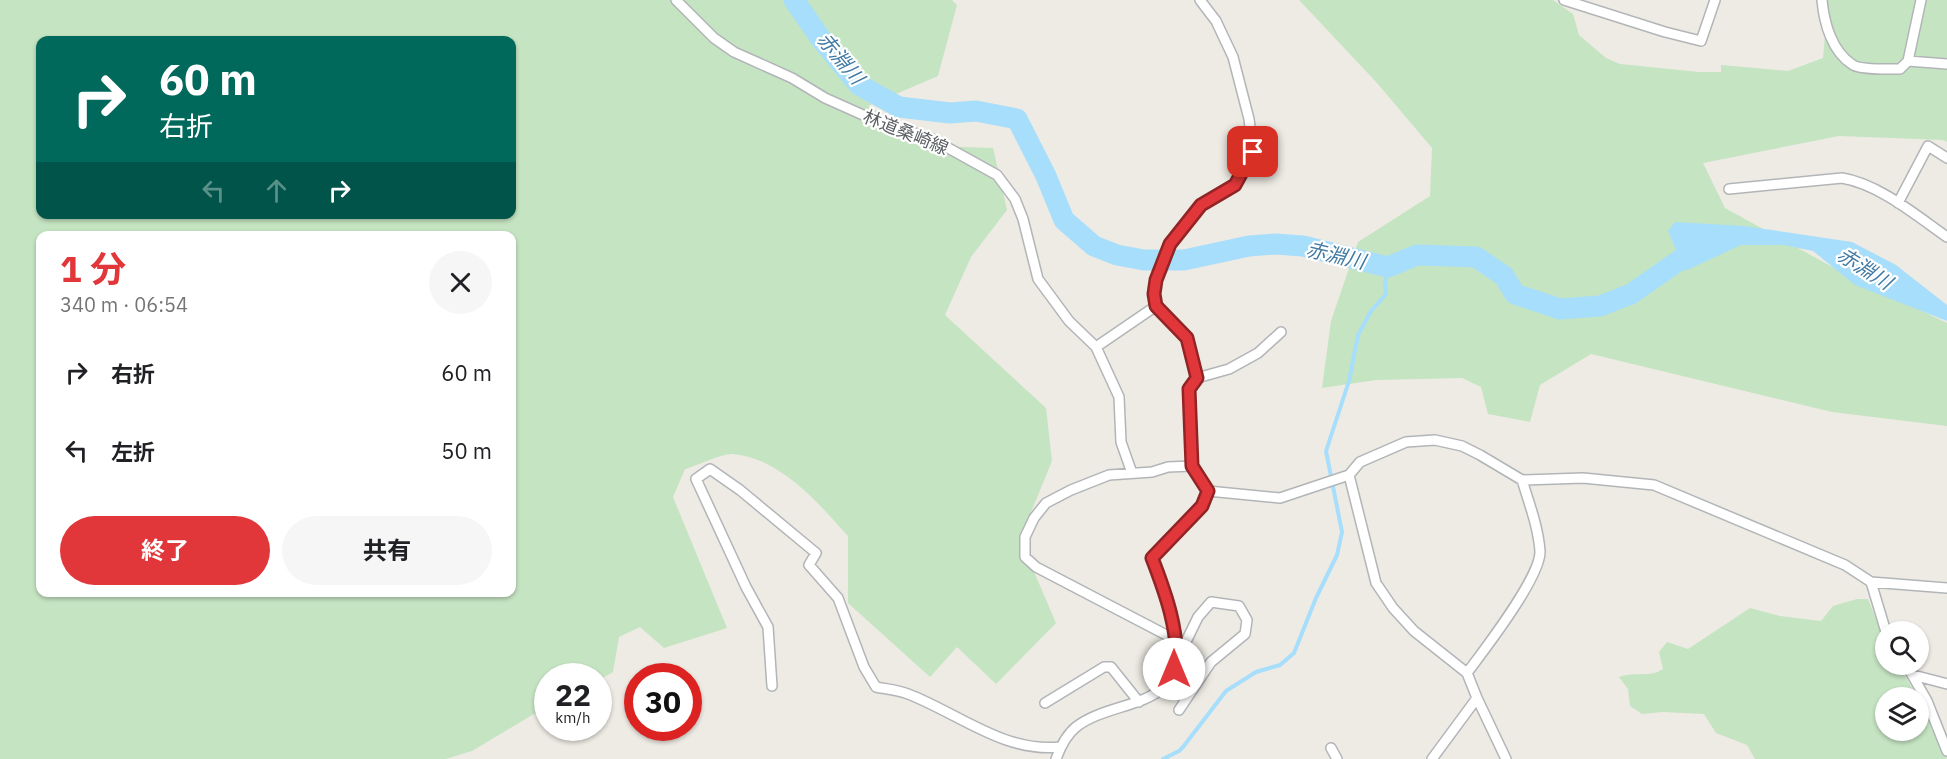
<!DOCTYPE html>
<html lang="ja">
<meta charset="utf-8">
<style>
:root{--surface:#fff;--page:#f6f6f6;--text:#202124;--muted:#757577;--accent:#e1373a}
body{margin:0;font-family:"IBM Plex Sans","Noto Sans JP",sans-serif;background:var(--page);color:var(--text);height:100vh;display:flex;flex-direction:column;font-size:22px;white-space:nowrap}
*{box-sizing:border-box;margin:0}
p{font-size:20px;color:var(--muted)}
.icon{flex:none;width:33px;height:33px;fill:none;stroke:currentColor;stroke-width:2;stroke-linecap:round;stroke-linejoin:round}
.map{position:relative;flex:1;overflow:hidden}
.sheet{position:absolute;left:36px;top:231px;width:480px;height:366px;display:flex;flex-direction:column;background:var(--surface);border-radius:12px;box-shadow:0 2px 4px #0004}
.sheet>*{flex:none}
.hud{position:absolute;left:36px;top:36px;width:480px;height:183px;border-radius:12px;box-shadow:0 2px 4px #0004;background:#00695c;color:#fff;overflow:hidden}
.buttons{position:absolute;left:1875px;top:621px;display:grid;gap:12px}
.buttons a{display:grid;place-items:center;width:54px;height:54px;border-radius:50%;background:var(--surface);box-shadow:0 2px 4px #0004;font-size:30px}
.speed{position:absolute;left:534px;top:663px;display:flex;gap:12px;font-size:30px;font-weight:700;text-align:center}
.speed>*{display:grid;place-content:center;width:78px;height:78px;border-radius:50%;background:var(--surface);box-shadow:0 2px 4px #0004;line-height:1}
.speed small{font-size:15px;font-weight:400}
.speed .limit{border:9px solid #d22;background:#fff;color:#111}
.pin{position:absolute;display:grid;place-items:center;width:51px;height:51px;color:#fff;margin:-26px;border-radius:12px;box-shadow:0 3px 9px #0006}
.me{position:absolute;width:66px;margin:-33px;rotate:0deg;stroke-linejoin:round;filter:drop-shadow(0 0 4px #0008)}
.turn{display:flex;align-items:center;gap:21px;height:126px;padding:0 24px;font-size:27px}
.turn .icon{width:78px;height:78px;stroke-width:2.5}
.turn b{display:block;font-size:42px;line-height:51px}
.lanes{display:flex;align-items:center;height:57px;padding:0 24px;background:#0003;justify-content:center;gap:30px;direction:ltr}
.lanes .off{opacity:.35}
.round{display:grid;place-items:center;flex:none;width:63px;height:63px;border-radius:32px;background:var(--page)}
.overview{display:flex;align-items:center;justify-content:space-between;height:102px;padding:0 24px}
h1{font-size:36px;font-weight:700;line-height:45px;color:var(--accent)}
.action{display:flex;gap:12px;margin-top:auto;padding:12px 24px}
.action a{flex:1;height:69px;border-radius:36px;background:var(--accent);color:#fff;font-size:24px;font-weight:700;line-height:69px;text-align:center}
.action a+a{background:var(--page);color:var(--text)}
ul{padding:0;list-style:none}
li{display:flex;align-items:center;gap:18px;height:78px;padding:0 24px}
li div{flex:1}
li b{display:block;font-size:22px}
li em{font-style:normal}
.map>svg:first-child{display:block}
</style>
<div class="map">
<svg width="1947" height="759" viewBox="0 0 1947 759">
<rect width="100%" height="100%" fill="#eeebe4"/>
<!-- green -->
<path fill="#c5e4c2" fill-rule="evenodd" d="M0,0h952l5,5 -19,71 -70,30 63,40 62,2 14,62 -36,47 -26,58 101,93 6,53 -32,78 36,84 -60,61 -39,-37 -27,30 -82,-74v-67c-31,-34 -66,-77 -115,-82 -11,-1 -36,12 -48,15l-12,28 54,131 -63,20 -24,-21 -21,10 -6,35 -14,8 -1,-4h-50l-1,30 -75,45 -26,8h-446zM40,40h472v174h-472zM40,236h472v356h-472z
M1299,0h254l20,14 6,21 27,23 14,6 79,8h22v-7l67,6 35,-13 5,-58h119v142l-4,-2 -104,-4 -136,27 22,45 124,68 98,47v103l-115,-14 -241,-58 -51,31 -10,37 -42,-8 -7,-27 -19,-9 -86,2 -54,8 9,-67 27,-79 72,-46 2,-48 -55,-65z
M1857,599h11l17,43 1,22 12,1 20,32 -32,1v32h32l1,-31 28,60h-192l-8,-14 -31,-12 -12,-19 -41,-2 -21,2 -12,-8 -2,-17 -9,-12c18,-6 30,1 44,-8l-4,-17 8,-10 21,7 62,-41 30,8 41,5 12,-15z"/>
<!-- water -->
<path fill="#a7defb" d="M1675,222l69,4 108,16 44,23 51,40v16l-92,-36 -42,-34 -29,-6h-43l-56,26 -17,-40z"/>
<g fill="none" stroke-linecap="round" stroke-linejoin="round">
<!-- stream -->
<path stroke="#a7defb" stroke-width="4" d="M1163,759l16,-8 4,-4 43,-56 30,-19 24,-7 14,-12 22,-55 21,-43 5,-23 -16,-81 23,-70 9,-46 13,-24 15,-17 -1,-9 3,-18"/>
<!-- river -->
<path stroke="#a7defb" stroke-width="21" d="M794,0l27,39 38,46 40,22 51,6 26,-2 41,8 29,57 18,44 30,26 23,9 27,5h40l65,-14 26,-2 28,2 85,21 29,-12 59,2 28,19 11,18 45,15 40,-3 31,-12 53,-37 22,-8"/>
<defs>
<path id="street" d="M676,0l38,38 20,14 58,26 33,20 47,21 60,20 65,36 18,24 8,20 15,60 31,42 27,26 23,50 2,45 11,31
M1564,0l101,32 36,9 14,-41
M1822,0c2,23 10,52 31,65 8,5 36,4 47,4l8,-8 13,-61
M1908,61l39,3
M1729,189l113,-11c37,6 75,38 105,59
M1898,203l30,-57 19,12
M1281,332l-23,21 -29,16 -32,9 -8,11 3,77 16,25 72,7 69,-23 11,-13 46,-20 29,-2 27,6 18,9 42,25 61,-2 71,7 191,80 26,17 76,6
M1096,347l60,-41
M1197,378l-10,-40 -31,-32 -2,-12 2,-14 14,-36 31,-39 34,-20 18,-33 -4,-33 -16,-62 -17,-36 -16,-21
M1349,475l27,108 17,25 21,23 53,42
M1871,582l15,50
M1174,639l-6,-40 -16,-41 50,-52 6,-15
M1178,658l20,-41 13,-15 28,4 8,14 -2,14 -34,28 -32,48
M1906,664l21,37 20,50
M1913,675l34,9
M772,686l-4,-59 -22,-40 -50,-108 14,-10 30,21 76,63 -7,12 29,33 26,69 12,20c10,2 22,3 32,7 50,19 96,59 152,53
M1477,698l29,61
M1045,703l59,-36h7l28,35
M1331,748l6,11
M1056,759c4,-11 10,-24 20,-32 38,-30 111,-15 98,-88l-138,-72 -11,-10v-20l9,-19 12,-15 25,-13 38,-15 43,-3 16,-5 24,-1
M1432,759l45,-61 -10,-25c17,-23 74,-96 73,-122 -2,-25 -11,-48 -18,-71"/>
</defs>
<!-- street casing -->
<use href="#street" stroke="#b2b5b8" stroke-width="12"/>
<!-- street -->
<use href="#street" stroke="#fff" stroke-width="9"/>
</g>
<g fill="none" stroke-linecap="round" stroke-linejoin="round">
<defs>
<path id="route" d="M1174,669c8,-32 -10,-80 -22,-111l50,-52 6,-15 -16,-25 -3,-77 8,-11 -10,-40 -31,-32 -2,-12 2,-14 14,-36 31,-39 34,-20 18,-33"/>
</defs>
<!-- route casing -->
<use href="#route" stroke="#922426" stroke-width="15"/>
<!-- route -->
<use href="#route" stroke="#e1373a" stroke-width="10"/>
</g>
<g text-anchor="middle" dominant-baseline="central" stroke-width="4.5" stroke-linejoin="round" paint-order="stroke">
<!-- street labels -->
<g font-size="18" fill="#5c6064" stroke="#fff">
<text transform="translate(906 132) rotate(22)">林道桑崎線</text>
</g>
<!-- water labels -->
<g font-size="20" font-style="italic" fill="#427aa3" stroke="#fff">
<text transform="translate(841 58) rotate(50)">赤淵川</text>
<text transform="translate(1336 255) rotate(13)">赤淵川</text>
<text transform="translate(1865 268) rotate(32)">赤淵川</text>
</g>
</g>
</svg>
<div class="buttons">
<a><svg class="icon" aria-label="search" viewBox="0 0 24 24"><circle cx="10" cy="10" r="6"/><path d="M15 15l6 6"/></svg></a>
<a><svg class="icon" aria-label="layers" viewBox="0 0 24 24"><path d="M12 4l9 5-9 5-9-5zM3 14l9 5 9-5"/></svg></a>
</div>
<div class="speed"><div>22<small>km/h</small></div><div class="limit">30</div></div>
<div class="pin" style="left:1253px;top:152px;background:#d93025"><svg class="icon" aria-label="arrive" viewBox="0 0 24 24"><path d="M6 21V4h12l-3 4 3 4H6"/></svg></div>
<svg class="me" style="left:1174px;top:669px" viewBox="-20 -20 40 40"><circle r="19" fill="#fff"/><path d="M0-13L10 11 0 6-10 11z" fill="#e1373a"/></svg>
<div class="hud">
<div class="turn"><svg class="icon" aria-label="right" viewBox="0 0 24 24"><path d="M7 20v-9h11M14 6l5 5-5 5"/></svg><div><b>60 m</b>右折</div></div>
<div class="lanes"><svg class="icon off" aria-label="left" viewBox="0 0 24 24"><path d="M17 20v-9H6M10 6l-5 5 5 5"/></svg><svg class="icon off" aria-label="ahead" viewBox="0 0 24 24"><path d="M12 20V5M6 11l6-6 6 6"/></svg><svg class="icon" aria-label="right" viewBox="0 0 24 24"><path d="M7 20v-9h11M14 6l5 5-5 5"/></svg></div>
</div>
<section class="sheet">
<div class="overview"><div><h1>1 分</h1><p>340 m · 06:54</p></div><a class="round"><svg class="icon" aria-label="close" viewBox="0 0 24 24"><path d="M6 6l12 12M18 6L6 18"/></svg></a></div>
<ul>
<li><svg class="icon" aria-label="right" viewBox="0 0 24 24"><path d="M7 20v-9h11M14 6l5 5-5 5"/></svg><div><b>右折</b></div><em>60 m</em></li>
<li><svg class="icon" aria-label="left" viewBox="0 0 24 24"><path d="M17 20v-9H6M10 6l-5 5 5 5"/></svg><div><b>左折</b></div><em>50 m</em></li>
</ul>
<div class="action"><a>終了</a><a>共有</a></div>
</section>
</div>
